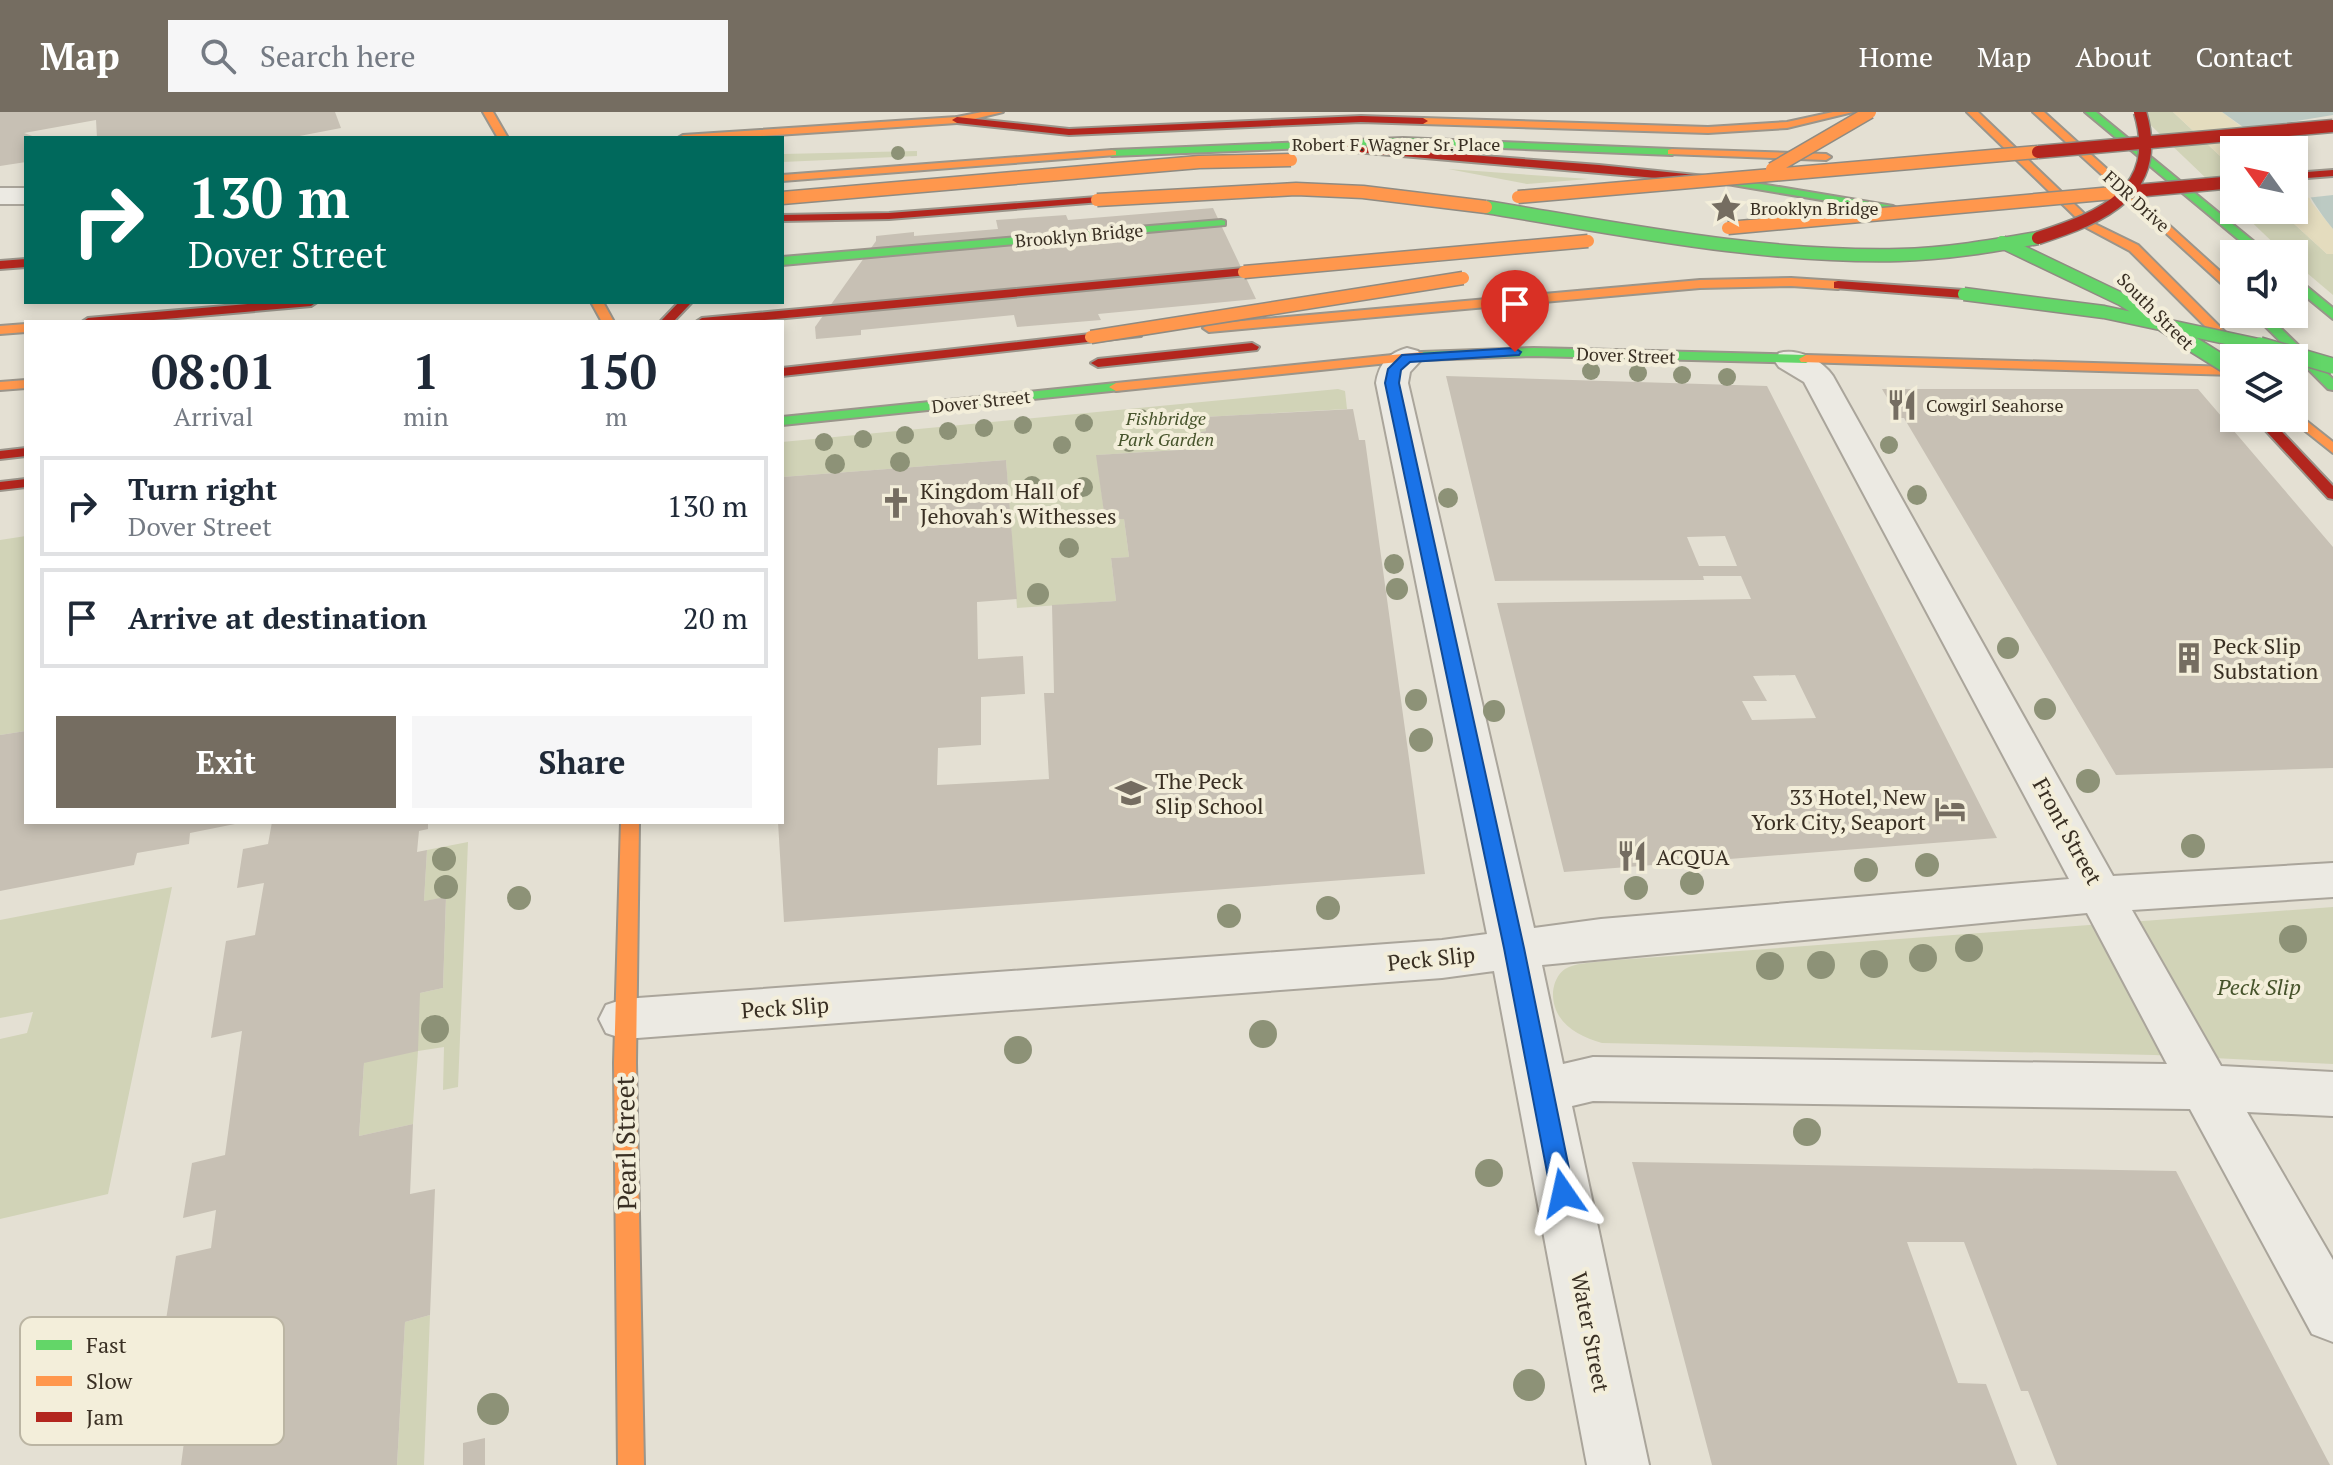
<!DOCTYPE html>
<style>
:root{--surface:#fff;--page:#f6f6f7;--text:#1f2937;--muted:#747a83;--line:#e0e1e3;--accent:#756d61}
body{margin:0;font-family:"PT Serif",serif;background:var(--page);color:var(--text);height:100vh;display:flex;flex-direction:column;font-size:30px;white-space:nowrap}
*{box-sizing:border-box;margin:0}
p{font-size:26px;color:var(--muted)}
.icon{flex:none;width:44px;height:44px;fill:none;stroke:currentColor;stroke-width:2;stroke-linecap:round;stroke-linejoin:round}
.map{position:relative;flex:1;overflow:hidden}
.sheet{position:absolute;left:24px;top:208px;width:760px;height:504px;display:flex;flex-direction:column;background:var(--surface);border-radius:0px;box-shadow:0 4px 12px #0003}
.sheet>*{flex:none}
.banner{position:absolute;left:24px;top:24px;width:760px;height:168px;border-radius:0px;box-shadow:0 4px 12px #0003;background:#00695c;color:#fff;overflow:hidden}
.needle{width:52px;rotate:303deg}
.fabs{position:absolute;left:2220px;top:24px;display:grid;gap:16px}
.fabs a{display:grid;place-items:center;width:88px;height:88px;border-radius:0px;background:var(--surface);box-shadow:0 4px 12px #0003;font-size:40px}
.pin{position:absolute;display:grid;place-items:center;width:68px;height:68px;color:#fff;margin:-82px -34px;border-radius:50% 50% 50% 0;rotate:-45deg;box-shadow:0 0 8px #0007}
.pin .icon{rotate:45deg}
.me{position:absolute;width:88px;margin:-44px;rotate:349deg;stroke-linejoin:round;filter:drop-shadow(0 0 6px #0008)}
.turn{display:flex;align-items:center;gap:28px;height:168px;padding:0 32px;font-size:36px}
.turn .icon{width:104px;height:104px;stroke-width:2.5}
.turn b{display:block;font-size:56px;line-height:68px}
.eta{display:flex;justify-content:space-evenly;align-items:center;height:136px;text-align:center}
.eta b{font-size:48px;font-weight:700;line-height:56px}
.action{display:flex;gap:16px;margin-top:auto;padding:16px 32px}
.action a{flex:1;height:92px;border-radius:0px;background:var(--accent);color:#fff;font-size:32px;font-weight:700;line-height:92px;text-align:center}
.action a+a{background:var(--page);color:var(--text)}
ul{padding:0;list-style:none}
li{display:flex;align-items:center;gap:24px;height:100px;margin:0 16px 12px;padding:0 16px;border:4px solid var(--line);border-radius:0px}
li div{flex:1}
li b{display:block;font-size:30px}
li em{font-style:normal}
header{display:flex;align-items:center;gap:48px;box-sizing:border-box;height:112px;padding:0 40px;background:var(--accent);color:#fff}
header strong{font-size:38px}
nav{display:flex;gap:44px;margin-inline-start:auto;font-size:28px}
.search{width:560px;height:72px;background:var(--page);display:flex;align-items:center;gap:20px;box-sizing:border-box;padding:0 28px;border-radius:0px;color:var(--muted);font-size:30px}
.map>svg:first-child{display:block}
</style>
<header>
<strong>Map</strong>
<div class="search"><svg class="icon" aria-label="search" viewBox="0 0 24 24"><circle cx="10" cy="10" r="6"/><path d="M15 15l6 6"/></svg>Search here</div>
<nav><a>Home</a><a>Map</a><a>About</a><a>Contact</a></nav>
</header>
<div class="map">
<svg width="2333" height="1353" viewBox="0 0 2333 1353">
<rect width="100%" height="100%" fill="#e4e0d3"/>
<!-- green -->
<path fill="#d1d3b7" d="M2137,0h36l61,57v36z
M917,39v5l-135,6v-8z
M1448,57l141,10 -62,5z
M2239,98h40l48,44h6v41l-39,-33v-8h-9z
M1338,277l7,2 2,18 -143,8 2,14 -13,4 3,14 -99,6 8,65 19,-1 5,38 -18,1 5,43 -99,7 -11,-148 -224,17v-35z
M26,424v195l-26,4v-195z
M468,730l-10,245 -15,3 1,-43 -26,4 -5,73 -54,12 5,-73 56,-70 23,-5 3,-90 -22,3 3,-51z
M172,775l-64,307 -108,25v-180l27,-6 6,-21 -33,6v-98z
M2333,795v157l-179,-9 -552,-12c-25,-7 -50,-21 -49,-51 1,-9 4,-17 12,-23 10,-6 26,-6 38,-8z
M430,1203l-6,150h-27l8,-143z"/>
<!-- sand -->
<path fill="#e4dcbe" d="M2173,0h49l50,38h-38v19z
M2294,56l18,35 21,26v25h-6l-48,-44h15z"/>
<!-- water -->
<path fill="#bccac3" d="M2222,0h111v117c-20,-25 -34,-47 -39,-79l-51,-23z"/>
<!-- pier -->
<path fill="#e4e0d3" d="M2333,3v80l-27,3 -12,-25v-23h-28l-25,-20z"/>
<!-- building -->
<path fill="#c7c0b4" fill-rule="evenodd" d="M0,0h335l6,16 -52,10h-192l-1,-18 -72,13 14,5h-12v24l-26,4z
M1213,96l43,91 -158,15 3,6 -84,7 -3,-12 -153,15v5l-45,4 -1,-12 61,-86v-5l38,-4v4l84,-7 -2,-9 70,-5 2,5z
M1446,264l321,10 230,452 -433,34 -67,-269 254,-4 -10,-23h-38l1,4 -209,1zM1725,424l12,30h-38l-12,-29zM1795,563l21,43 -64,2 -10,-19h25l-14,-25z
M1882,277h316l135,158v221l-217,7 -212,-357h-5z
M1353,297l6,31h6l60,434 -641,48 -6,-100h4v-345l224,-17 11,139 -40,3 1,57 45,-3 2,38 -44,3v48l-43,3 -1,37 112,-6 -5,-86h10l-2,-88 64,-4 -5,-43 18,-1 -5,-38 -19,1 -9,-65 100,-6 -3,-15 13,-3 -2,-14z
M26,619v91l214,1 -50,10 -1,11 -52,9 -3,12 -134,26v-156z
M272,710h156v7l-9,2 -2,21 10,-2 -3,51 22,-4 -3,91 -23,5 -2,58 -54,12 -5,73 54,-12 -3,70 25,-5 -5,126 -25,7 -8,143h-216l11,-84 -37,9 21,-134 35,-8 5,-38 -33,8 9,-55 33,-8 17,-124 -31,7 15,-97 29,-6 9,-52 -27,5 6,-39 25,-5z
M1632,1050l544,9 154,294h-273l-29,-74h-7l-57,-149h-57l51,141 28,1 31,81h-305z
M485,1326v27h-22v-22z"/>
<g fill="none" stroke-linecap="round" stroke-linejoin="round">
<defs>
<path id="street" d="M0,76h26v16h-26z
M1407,236l11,3 5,7 -13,14 -2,11 126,545 67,-9 468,-40 -265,-497 -25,-15 -5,-7 5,-7c19,-5 43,7 54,23l280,500 220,-13v34l-201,13 89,156 112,6v44l-86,-4 86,148v82l-21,-8 -122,-225 -597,-8 -21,5 77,359h-62l-93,-494 -52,7 -818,61 -18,-6 -7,-14 7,-14 18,-6 818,-59 45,-6 -111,-551c3,-19 12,-30 31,-35zM2087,801l80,151 -574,-7 -30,7 -21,-99z"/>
<path id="fast" d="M2085,0h11l173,142h-13z
M1403,26l269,11 5,3 -5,3 -269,-11 -291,12 -5,-3 5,-3z
M1725,66l168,28 6,3 -6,3 -172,-29v-4z
M1221,108l4,1v4l-443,40v-8z
M2294,164l39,32v11l-39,-32z
M2253,202h13l67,65v11l-5,-1z
M1534,236l272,7 7,4 -7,4 -272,-7 -112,4 -7,-4 7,-4z
M1116,271l5,1v6l-339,35v-8z"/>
<path id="slow" d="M483,0h10l15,26h-10z
M982,0h21l-46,11 -225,15h-54l5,-3 274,-18z
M1833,0h20l-66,16 -79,5 -285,-9 -5,-3 5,-3 285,9 79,-5z
M1967,0h11l117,112 43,21 113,113h-14l-107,-107 -43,-23z
M2033,0h11l190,172v11z
M1672,37l154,5 5,3 -5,3 -158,-6v-4z
M1112,38l4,1v4l-334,26v-6z
M1791,166l47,3 6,4 -6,4 -47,-3 -91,2 -491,44 -6,-4 6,-4 491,-44z
M591,190h12l11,20h-12z
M26,212v8l-26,2v-8z
M1422,240l7,4 -2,3 -311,32 -7,-4 7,-4z
M1806,243l428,12v8l-433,-13 -2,-3z
M26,268v8l-26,2v-8z
M2294,299l39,31v11l-44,-35h5z
M621,710h18l-3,241 8,402h-26l-4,-402z"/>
<path id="jam" d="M1361,4l62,2 5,3 -5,3 -62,-2 -292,13 -112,-12 -5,-3 5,-3 112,12z
M1302,30l297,23 126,13 6,3 -6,3 -427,-37 -1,-2z
M2333,58v6l-39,3v-6z
M1097,85l4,1v4l-212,17 -107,2v-6l107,-2z
M26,147v8l-26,2v-8z
M1244,156l4,1v6l-505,47h-47l6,-4z
M1838,169l126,9 6,4 -6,4 -130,-10v-6z
M269,190h48l-6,4 -180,16h-49l6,-4z
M679,190h13l-19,20h-13z
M1136,217l6,4 -1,3 -359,40v-8z
M1252,231l7,4 -2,3 -159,17 -7,-4 7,-4z
M2254,306h15l64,68v13l-5,-1z
M26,336v8l-26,3v-8z
M26,367v8l-26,3v-8z"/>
</defs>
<!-- street casing -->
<use href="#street" stroke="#aaa59b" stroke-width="4"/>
<!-- fast casing -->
<use href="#fast" stroke="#9a958b" stroke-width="4"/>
<!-- slow casing -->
<use href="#slow" stroke="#9a958b" stroke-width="4"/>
<!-- jam casing -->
<use href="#jam" stroke="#9a958b" stroke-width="4"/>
<!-- street -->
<use href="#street" fill="#eceae3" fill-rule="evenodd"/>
<!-- fast -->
<use href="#fast" fill="#63d668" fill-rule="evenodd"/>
<!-- slow -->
<use href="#slow" fill="#ff974d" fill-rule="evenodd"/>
<!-- jam -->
<use href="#jam" fill="#b3261e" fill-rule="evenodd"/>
<defs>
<path id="fast-bridge-far1" d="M1486,95c136,22 274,51 413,48 47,-1 93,-9 139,-17
M2002,130l119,57 76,48
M1964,182l140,18 164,35"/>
<path id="fast-bridge" d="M2194,233l40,25
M2260,233l73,21"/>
<path id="slow-bridge" d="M1772,57l98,-57
M1518,85l520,-45
M782,86l417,-36 92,-2
M1097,88l199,-11 67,3 123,15
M1728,116l396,-36
M1244,160l344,-31
M1091,225l372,-59"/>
<path id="jam-bridge" d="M2038,40l295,-26
M2124,80l110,-10
M2038,126c65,-21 126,-46 102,-126"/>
</defs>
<!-- fast-bridge-far1 casing -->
<use href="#fast-bridge-far1" stroke="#8f8b82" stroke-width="15" stroke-linecap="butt"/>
<!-- fast-bridge casing -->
<use href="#fast-bridge" stroke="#8f8b82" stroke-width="18" stroke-linecap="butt"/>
<!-- slow-bridge casing -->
<use href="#slow-bridge" stroke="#8f8b82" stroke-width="15" stroke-linecap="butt"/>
<!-- jam-bridge casing -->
<use href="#jam-bridge" stroke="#8f8b82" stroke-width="15" stroke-linecap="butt"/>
<!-- fast-bridge-far1 -->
<use href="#fast-bridge-far1" stroke="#63d668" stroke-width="12"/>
<!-- fast-bridge -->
<use href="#fast-bridge" stroke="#63d668" stroke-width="15"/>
<!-- slow-bridge -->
<use href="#slow-bridge" stroke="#ff974d" stroke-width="12"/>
<!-- jam-bridge -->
<use href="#jam-bridge" stroke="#b3261e" stroke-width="12"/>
</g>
<!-- trees -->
<g fill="#8d9277">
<circle cx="898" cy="41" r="7"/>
<circle cx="1591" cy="259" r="9"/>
<circle cx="1638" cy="261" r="9"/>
<circle cx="1682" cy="263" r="9"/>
<circle cx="1727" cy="265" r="9"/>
<circle cx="1141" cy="306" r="9"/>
<circle cx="1084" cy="311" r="9"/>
<circle cx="1023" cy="313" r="9"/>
<circle cx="984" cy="316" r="9"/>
<circle cx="948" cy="319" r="9"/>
<circle cx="905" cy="323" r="9"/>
<circle cx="863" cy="327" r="9"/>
<circle cx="824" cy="330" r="9"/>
<circle cx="1129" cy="331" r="9"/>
<circle cx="1062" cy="333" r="9"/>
<circle cx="1889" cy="333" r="9"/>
<circle cx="900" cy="350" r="10"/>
<circle cx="835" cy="352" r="10"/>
<circle cx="1032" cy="374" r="10"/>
<circle cx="1083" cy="375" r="10"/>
<circle cx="1917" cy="383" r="10"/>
<circle cx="1448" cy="386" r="10"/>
<circle cx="1069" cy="436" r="10"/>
<circle cx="1394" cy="452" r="10"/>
<circle cx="1397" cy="477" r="11"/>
<circle cx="1038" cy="482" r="11"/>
<circle cx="2008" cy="536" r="11"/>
<circle cx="1416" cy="588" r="11"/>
<circle cx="2045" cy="597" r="11"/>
<circle cx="1494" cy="599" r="11"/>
<circle cx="1421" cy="628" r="12"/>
<circle cx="2088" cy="669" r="12"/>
<circle cx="2193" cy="734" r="12"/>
<circle cx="444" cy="747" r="12"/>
<circle cx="1927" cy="753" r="12"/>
<circle cx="1866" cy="758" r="12"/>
<circle cx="1692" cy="771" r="12"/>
<circle cx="446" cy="775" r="12"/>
<circle cx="1636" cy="776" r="12"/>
<circle cx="519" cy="786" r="12"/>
<circle cx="1328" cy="796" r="12"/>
<circle cx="1229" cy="804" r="12"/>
<circle cx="2293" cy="827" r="14"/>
<circle cx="1969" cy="836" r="14"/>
<circle cx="1923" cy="846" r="14"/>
<circle cx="1874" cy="852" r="14"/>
<circle cx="1821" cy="853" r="14"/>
<circle cx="1770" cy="854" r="14"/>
<circle cx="435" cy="917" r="14"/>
<circle cx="1263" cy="922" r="14"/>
<circle cx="1018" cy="938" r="14"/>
<circle cx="1807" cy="1020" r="14"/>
<circle cx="1489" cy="1061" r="14"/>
<circle cx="1529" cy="1273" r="16"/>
<circle cx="493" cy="1297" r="16"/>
</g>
<!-- route -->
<path fill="#1a73e8" stroke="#114b97" stroke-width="2" d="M1515,236l6,4 -2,3 -109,7 -9,8 -2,13 125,565 50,245 -3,7 -8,3 -8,-3 -4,-7 -47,-245 -119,-565 3,-14 14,-14z"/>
<!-- icons -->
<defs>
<symbol id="sight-bare" viewBox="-9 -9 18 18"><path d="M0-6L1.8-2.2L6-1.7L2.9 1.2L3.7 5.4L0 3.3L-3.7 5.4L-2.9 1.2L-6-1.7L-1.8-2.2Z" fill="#756d61" stroke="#f3eeda" stroke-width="2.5" paint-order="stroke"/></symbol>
<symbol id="restaurant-bare" viewBox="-9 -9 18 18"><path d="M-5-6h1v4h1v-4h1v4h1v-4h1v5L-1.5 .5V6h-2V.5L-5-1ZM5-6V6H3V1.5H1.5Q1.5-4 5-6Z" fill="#756d61" stroke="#f3eeda" stroke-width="2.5" paint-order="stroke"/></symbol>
<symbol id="church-bare" viewBox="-9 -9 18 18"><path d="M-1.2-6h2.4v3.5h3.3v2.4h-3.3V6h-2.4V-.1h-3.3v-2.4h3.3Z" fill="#756d61" stroke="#f3eeda" stroke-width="2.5" paint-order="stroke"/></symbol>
<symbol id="building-bare" viewBox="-9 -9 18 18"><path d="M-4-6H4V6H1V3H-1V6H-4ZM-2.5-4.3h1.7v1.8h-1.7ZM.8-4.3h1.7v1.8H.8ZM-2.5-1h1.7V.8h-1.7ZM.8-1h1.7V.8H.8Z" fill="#756d61" stroke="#f3eeda" stroke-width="2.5" paint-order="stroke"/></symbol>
<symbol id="school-bare" viewBox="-9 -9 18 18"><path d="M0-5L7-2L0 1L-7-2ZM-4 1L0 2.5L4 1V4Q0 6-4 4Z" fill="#756d61" stroke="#f3eeda" stroke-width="2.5" paint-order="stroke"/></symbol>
<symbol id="hotel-bare" viewBox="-9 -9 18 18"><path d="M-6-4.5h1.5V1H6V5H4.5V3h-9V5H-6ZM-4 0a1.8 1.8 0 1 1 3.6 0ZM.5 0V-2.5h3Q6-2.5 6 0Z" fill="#756d61" stroke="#f3eeda" stroke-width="2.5" paint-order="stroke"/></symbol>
</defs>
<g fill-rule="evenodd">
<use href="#sight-bare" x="1704" y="74" width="44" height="44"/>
<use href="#restaurant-bare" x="1880" y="271" width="44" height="44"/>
<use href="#church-bare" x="874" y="369" width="44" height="44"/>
<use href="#building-bare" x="2167" y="524" width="44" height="44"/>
<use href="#school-bare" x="1109" y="659" width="44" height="44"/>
<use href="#hotel-bare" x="1928" y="675" width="44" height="44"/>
<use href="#restaurant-bare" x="1610" y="722" width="44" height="44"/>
</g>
<g text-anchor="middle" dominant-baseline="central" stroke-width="8" stroke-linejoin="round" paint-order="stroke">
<!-- far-street labels -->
<g font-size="18" fill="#392f23" stroke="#f3eeda">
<text x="1396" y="32">Robert F. Wagner Sr. Place</text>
<text transform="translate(2137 89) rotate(42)">FDR Drive</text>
<text transform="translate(1079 123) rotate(-5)">Brooklyn Bridge</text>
<text transform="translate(2156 199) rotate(45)">South Street</text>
<text transform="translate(1626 243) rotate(2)">Dover Street</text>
<text transform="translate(981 289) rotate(-6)">Dover Street</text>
</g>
<!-- far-poi labels -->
<g font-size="18" fill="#392f23" stroke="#f3eeda" text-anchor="start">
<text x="1750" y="96">Brooklyn Bridge</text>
<text x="1926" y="293">Cowgirl Seahorse</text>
</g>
<!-- far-park labels -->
<g font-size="18" font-style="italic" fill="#46532b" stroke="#f3eeda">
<text x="1166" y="306">Fishbridge<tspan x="1166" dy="21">Park Garden</tspan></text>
</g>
<!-- poi labels -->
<g font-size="22" fill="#392f23" stroke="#f3eeda" text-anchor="start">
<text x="920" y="378">Kingdom Hall of<tspan x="920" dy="25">Jehovah's Withesses</tspan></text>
<text x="2213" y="533">Peck Slip<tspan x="2213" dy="25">Substation</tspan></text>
<text x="1155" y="668">The Peck<tspan x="1155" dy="25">Slip School</tspan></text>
<text x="1926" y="684" text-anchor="end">33 Hotel, New<tspan x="1926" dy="25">York City, Seaport</tspan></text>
<text x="1656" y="744">ACQUA</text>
</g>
<!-- street labels -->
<g font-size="22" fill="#392f23" stroke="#f3eeda">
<text transform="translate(2068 719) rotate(61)">Front Street</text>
<text transform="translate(1431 846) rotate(-6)">Peck Slip</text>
<text transform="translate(785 895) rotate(-4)">Peck Slip</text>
<text transform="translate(1591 1220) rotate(79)">Water Street</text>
</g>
<!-- park labels -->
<g font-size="22" font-style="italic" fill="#46532b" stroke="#f3eeda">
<text x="2259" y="874">Peck Slip</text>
</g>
<!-- near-street labels -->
<g font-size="26" fill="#392f23" stroke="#f3eeda">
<text transform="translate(625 1031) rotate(-91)">Pearl Street</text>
</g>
</g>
<!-- legend -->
<rect x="20" y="1205" width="264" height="128" rx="12" fill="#f3eeda" stroke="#bbb5a3" stroke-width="2"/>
<rect x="36" y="1228" width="36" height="10" fill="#63d668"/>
<rect x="36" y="1264" width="36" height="10" fill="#ff974d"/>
<rect x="36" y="1300" width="36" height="10" fill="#b3261e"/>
<g font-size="22" fill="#392f23">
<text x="86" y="1241">Fast</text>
<text x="86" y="1277">Slow</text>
<text x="86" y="1313">Jam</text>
</g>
</svg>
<div class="fabs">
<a><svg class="needle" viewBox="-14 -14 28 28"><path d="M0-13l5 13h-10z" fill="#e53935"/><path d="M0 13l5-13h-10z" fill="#747a83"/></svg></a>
<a><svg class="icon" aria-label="sound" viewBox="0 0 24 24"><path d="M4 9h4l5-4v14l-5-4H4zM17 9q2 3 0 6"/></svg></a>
<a><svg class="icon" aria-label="layers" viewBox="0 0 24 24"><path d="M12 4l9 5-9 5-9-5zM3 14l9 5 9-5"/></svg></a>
</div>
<div class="pin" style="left:1515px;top:240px;background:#d93025"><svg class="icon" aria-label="arrive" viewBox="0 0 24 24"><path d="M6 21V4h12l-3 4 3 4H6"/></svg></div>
<svg class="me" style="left:1563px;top:1081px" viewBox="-20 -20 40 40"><path d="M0-17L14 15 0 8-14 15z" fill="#1a73e8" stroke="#fff" stroke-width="4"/></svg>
<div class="banner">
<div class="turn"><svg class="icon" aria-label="right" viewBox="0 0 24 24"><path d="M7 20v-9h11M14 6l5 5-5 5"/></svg><div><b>130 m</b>Dover Street</div></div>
</div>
<section class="sheet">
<div class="eta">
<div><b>08:01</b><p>Arrival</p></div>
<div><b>1</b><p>min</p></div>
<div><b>150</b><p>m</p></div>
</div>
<ul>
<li><svg class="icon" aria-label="right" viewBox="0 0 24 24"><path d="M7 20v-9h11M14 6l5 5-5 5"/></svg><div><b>Turn right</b><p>Dover Street</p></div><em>130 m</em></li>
<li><svg class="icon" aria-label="arrive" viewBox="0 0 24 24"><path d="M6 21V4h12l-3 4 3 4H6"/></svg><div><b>Arrive at destination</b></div><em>20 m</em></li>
</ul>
<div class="action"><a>Exit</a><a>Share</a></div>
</section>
</div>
